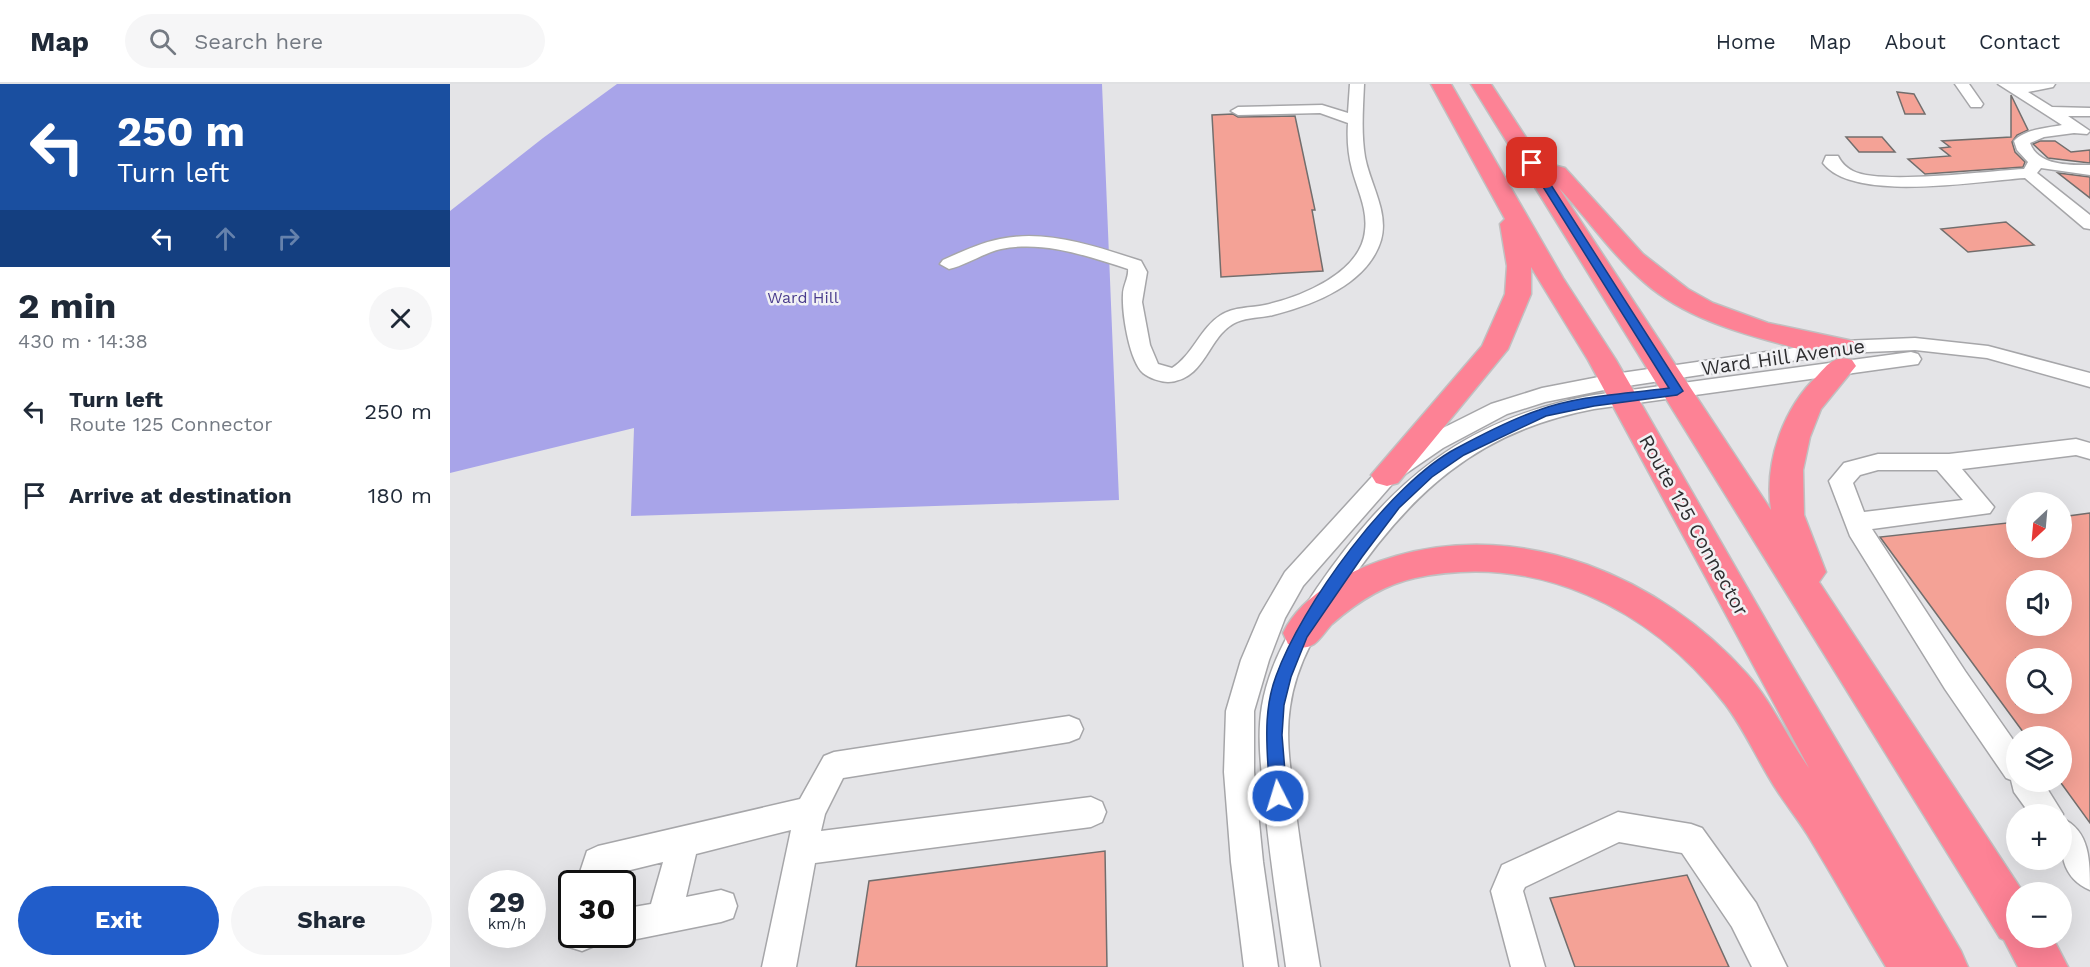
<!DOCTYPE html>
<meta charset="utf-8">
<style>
:root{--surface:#fff;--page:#f6f6f7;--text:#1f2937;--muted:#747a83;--line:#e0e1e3;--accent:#215dca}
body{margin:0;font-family:"Work Sans",sans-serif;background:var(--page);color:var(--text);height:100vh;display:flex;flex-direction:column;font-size:22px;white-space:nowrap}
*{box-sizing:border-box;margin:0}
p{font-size:20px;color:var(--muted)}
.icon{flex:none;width:33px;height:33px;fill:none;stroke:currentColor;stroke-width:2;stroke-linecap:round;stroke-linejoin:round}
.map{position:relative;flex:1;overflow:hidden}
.panel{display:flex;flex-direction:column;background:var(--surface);width:450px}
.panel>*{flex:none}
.guide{background:#1a4fa0;color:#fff;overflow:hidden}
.needle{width:39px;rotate:206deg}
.tools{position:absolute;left:1556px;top:408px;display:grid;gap:12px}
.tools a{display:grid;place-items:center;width:66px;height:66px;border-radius:50%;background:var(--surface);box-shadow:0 6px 24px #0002;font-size:30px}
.speed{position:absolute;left:18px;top:786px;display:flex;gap:12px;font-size:30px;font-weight:700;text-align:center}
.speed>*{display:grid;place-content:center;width:78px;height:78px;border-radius:50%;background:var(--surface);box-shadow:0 6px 24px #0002;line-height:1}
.speed small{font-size:15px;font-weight:400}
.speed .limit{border:3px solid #111;border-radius:9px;background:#fff;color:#111}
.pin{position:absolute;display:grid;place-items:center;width:51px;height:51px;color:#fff;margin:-26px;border-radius:12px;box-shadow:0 3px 9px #0006}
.me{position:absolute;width:66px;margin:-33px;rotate:355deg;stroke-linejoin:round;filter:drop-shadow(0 0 4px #0008)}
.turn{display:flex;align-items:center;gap:21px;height:126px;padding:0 18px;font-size:27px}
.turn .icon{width:78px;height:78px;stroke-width:2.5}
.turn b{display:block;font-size:42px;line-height:51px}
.lanes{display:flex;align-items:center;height:57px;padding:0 18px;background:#0003;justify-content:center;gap:30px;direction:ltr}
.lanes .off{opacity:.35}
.round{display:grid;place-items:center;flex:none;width:63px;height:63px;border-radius:32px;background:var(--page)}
.headline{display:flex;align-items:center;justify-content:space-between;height:102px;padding:0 18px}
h1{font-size:36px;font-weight:700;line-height:45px}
.action{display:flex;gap:12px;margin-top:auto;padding:12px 18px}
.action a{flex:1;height:69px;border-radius:36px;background:var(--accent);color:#fff;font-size:24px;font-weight:700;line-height:69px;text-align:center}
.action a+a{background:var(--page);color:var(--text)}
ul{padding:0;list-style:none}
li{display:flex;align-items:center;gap:18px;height:84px;padding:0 18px}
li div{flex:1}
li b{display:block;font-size:22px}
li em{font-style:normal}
header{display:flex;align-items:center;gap:36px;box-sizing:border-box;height:84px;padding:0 30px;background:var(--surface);border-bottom:2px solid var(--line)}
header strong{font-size:28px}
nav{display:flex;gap:33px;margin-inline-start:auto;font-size:21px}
.search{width:420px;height:54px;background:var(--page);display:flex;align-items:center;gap:15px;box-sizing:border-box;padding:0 21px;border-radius:33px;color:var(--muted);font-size:22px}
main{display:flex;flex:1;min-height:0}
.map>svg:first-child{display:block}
</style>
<header>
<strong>Map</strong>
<div class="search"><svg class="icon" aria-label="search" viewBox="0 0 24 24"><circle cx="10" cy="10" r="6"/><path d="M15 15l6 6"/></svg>Search here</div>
<nav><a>Home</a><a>Map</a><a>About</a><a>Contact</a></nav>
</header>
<main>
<section class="panel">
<div class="guide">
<div class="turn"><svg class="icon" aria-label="left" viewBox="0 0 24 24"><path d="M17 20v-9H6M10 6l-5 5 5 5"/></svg><div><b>250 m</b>Turn left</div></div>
<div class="lanes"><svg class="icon" aria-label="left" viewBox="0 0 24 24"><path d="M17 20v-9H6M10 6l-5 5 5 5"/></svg><svg class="icon off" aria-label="ahead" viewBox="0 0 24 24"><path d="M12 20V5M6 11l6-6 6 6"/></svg><svg class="icon off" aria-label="right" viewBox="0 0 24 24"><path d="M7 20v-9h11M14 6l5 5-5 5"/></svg></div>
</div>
<div class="headline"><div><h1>2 min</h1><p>430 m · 14:38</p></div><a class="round"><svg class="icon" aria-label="close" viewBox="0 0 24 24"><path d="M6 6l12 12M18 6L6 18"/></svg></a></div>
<ul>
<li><svg class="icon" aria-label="left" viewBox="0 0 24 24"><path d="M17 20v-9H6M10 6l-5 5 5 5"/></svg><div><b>Turn left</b><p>Route 125 Connector</p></div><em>250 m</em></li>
<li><svg class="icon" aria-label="arrive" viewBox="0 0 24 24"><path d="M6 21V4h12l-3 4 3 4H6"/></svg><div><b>Arrive at destination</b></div><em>180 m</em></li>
</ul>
<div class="action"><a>Exit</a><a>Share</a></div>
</section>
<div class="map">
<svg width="1640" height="883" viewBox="0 0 1640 883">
<rect width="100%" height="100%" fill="#e4e4e7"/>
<!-- forest -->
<path fill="#a8a4e9" d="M167,0h485l17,416 -488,16 3,-88 -184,45v-262l93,-73z"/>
<!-- building -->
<path fill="#f4a296" stroke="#726e6d" stroke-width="1.5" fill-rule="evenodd" d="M1447,8l17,2 11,20h-20z
M1561,11l17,35 -11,5 -5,7 3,10 10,10 -2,5 -98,7 -17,-15 42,-3 -10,-8 10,-1 -8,-6 69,-4z
M783,30l5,3 57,-1 20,94h-3l11,61 -102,6 -9,-162z
M1396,53h36l13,15h-36z
M1590,57h15l16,11 19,-2v13l-42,-5 -15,-14z
M1608,89l32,4v21z
M1556,138l28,23 -66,7 -27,-23z
M1640,429v310l-29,-40v-47h-35l-146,-199 136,-15v26h45v-31zM1566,496h45v46h-45zM1566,574h45v46h-45z
M655,767l2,116h-251l13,-86z
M1237,791l42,92h-154l-25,-69z"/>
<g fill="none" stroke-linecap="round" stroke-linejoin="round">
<defs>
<path id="minor" d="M900,0h14c-1,24 -3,49 1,73 5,27 24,55 16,83 -13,44 -68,65 -108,75 -11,3 -25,2 -36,7 -30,13 -30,58 -69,60 -7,0 -19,-4 -25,-9 -14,-13 -21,-60 -20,-78 0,-10 6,-17 5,-26 -40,-13 -85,-29 -127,-20 -18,4 -34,16 -52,20l-9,-5 3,-4c18,-8 37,-17 57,-21 47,-10 97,8 141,22l6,11 -5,30 8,43 8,19 14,4c21,-13 28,-40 49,-53 12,-8 30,-7 44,-10 36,-8 96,-32 100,-74 3,-22 -8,-42 -13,-62 -4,-15 -5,-30 -4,-46l-28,-10 -82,2 -7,-4 7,-4 84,-2 26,8z
M1505,0h14l14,20 -2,3h-10z
M1548,0h57l-2,3 -25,5 24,15 38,1v8h-22l22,15 -3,3 -13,-1 -30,4 -14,6c8,23 40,22 60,22v10l-49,-7 -4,5 53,42v14l-6,-1 -59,-50c-47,3 -172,25 -202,-15l3,-7h12c3,6 7,11 15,15 27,14 135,0 171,-2l4,-7 -11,-12 -3,-9c11,-12 33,-13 48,-16z
M1465,254l73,8 102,27v14l-103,-29 -72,-8 -72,3 -229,35 -69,14 -38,12 -64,34 -48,33 -92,105 -18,32 -16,42 -15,51v61l9,90 15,105h-34l-13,-105 -7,-90 2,-61 15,-51 19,-45 25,-43 94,-103 48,-33 64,-32 51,-16 72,-14 229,-33z
M1461,268l7,2 3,5 -3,5 -324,45c-117,22 -184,84 -249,180 -25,35 -49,74 -55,118 -5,32 1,66 5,99 7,54 16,107 25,161h-34c-8,-57 -17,-114 -22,-171 -3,-30 -7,-60 -2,-90 7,-43 31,-82 55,-118 74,-107 146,-169 277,-193z
M1626,355l14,4v16l-14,-4 -114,14 32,38 -4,6 -118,16 93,142 51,73v38h27l20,32 -1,4c28,13 28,43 28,72 -33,-14 -29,-45 -29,-76h-31l-16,-22 -3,-12 -5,-2 -61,-89 -95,-153 -21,-55 15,-18 34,-9h71zM1428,386h59l26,30 -99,12 -11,-29 7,-8z
M619,632l10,4 4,9 -4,9 -10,4 -226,36 -18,36 -4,17 270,-34 11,5 4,10 -4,10 -11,5 -276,36 -19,104h-34l29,-137 -95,24 -10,43 35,-7 12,4 4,12 -4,12 -12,4 -99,20 -13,-8h13v-25l29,-5 12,-42 -53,13 -2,9h-32l11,-33 11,-5 202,-47 24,-43 10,-4z
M1168,728l73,12 11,4 54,75 31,64h-35l-20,-40 -50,-74 -63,-11 -94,45 -2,4 22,76h-34l-20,-76 11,-26z
M122,836v14h26l-4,12 -12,5 -16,-5 -5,-12 5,-12z"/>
<path id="highway" d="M981,0h20l112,194 53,82 174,302 171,289 7,16h-82c-27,-44 -52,-89 -79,-133 -10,-16 -23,-32 -33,-48 -17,-27 -30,-57 -49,-82 -75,-97 -189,-152 -310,-126 -32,7 -59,25 -83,46 -6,6 -11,15 -18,20 -9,6 -17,3 -26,0l-5,-11c20,-41 71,-65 113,-77 128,-37 265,21 351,118 25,28 40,64 62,94l-221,-408 -57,-93v27l-23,55 -110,134 -11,3 -11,-3 -5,-8 111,-129 23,-52 2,-28 -7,-42 5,-5z
M1021,0h20l57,87 9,-5 8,2 78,86 45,35 25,14 55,20 85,18 4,6 -4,6c-22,6 -51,-3 -72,-9 -48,-13 -98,-28 -136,-61 -33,-28 -57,-64 -86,-95l212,322c-7,-48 12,-102 47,-135 11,-12 17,-20 34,-15l4,6 -35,43 -11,28 -7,33 1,45 22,57 -7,10 204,310h-7v46h37l15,29h-50l-14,-27 -4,-2z"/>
</defs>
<!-- minor casing -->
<use href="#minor" stroke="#a6a6a9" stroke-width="3"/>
<!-- highway casing -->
<use href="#highway" stroke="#c0c0c1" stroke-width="3"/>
<!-- minor -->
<use href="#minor" fill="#fff" fill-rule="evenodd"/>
<!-- highway -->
<use href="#highway" fill="#fd8295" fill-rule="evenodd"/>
</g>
<!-- route -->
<path fill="#215dca" stroke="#153c83" stroke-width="1.5" d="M1082,76l5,3 146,228 -6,4 -83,11 -48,10 -82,39 -32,22 -33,31 -37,49 -55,80 -16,40 -7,28 -2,30 5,61 -3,6 -6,2 -6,-2c-4,-11 -3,-24 -4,-36 -2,-31 -3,-61 8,-90 25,-70 114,-193 181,-228 26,-14 55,-29 82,-38 41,-15 88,-16 130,-22l-141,-225z"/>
<g text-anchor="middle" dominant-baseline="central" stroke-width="5" stroke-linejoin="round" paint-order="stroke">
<!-- far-park labels -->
<g font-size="16" fill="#493c8d" stroke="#f1f1f4">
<text x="353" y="213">Ward Hill</text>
</g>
<!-- street labels -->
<g font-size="20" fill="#2e2e30" stroke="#f1f1f4">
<text transform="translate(1333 273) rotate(-8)">Ward Hill Avenue</text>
<text transform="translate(1244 441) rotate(61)">Route 125 Connector</text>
</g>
</g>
</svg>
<div class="tools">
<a><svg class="needle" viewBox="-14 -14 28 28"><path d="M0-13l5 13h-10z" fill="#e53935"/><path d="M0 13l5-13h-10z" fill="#747a83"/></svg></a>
<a><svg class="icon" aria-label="sound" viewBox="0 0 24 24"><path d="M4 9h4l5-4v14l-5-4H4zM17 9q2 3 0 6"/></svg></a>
<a><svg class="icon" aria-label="search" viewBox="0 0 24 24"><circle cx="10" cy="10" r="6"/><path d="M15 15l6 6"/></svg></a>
<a><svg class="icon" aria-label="layers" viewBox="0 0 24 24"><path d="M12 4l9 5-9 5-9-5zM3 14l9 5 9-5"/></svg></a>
<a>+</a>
<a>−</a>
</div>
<div class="speed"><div>29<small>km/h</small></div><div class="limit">30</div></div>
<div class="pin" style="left:1082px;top:79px;background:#d93025"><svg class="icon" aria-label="arrive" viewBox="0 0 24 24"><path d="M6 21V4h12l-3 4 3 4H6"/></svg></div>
<svg class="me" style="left:828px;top:712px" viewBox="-20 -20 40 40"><circle r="17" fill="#215dca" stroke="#fff" stroke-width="3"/><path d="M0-11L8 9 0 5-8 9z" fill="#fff"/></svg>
</div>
</main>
